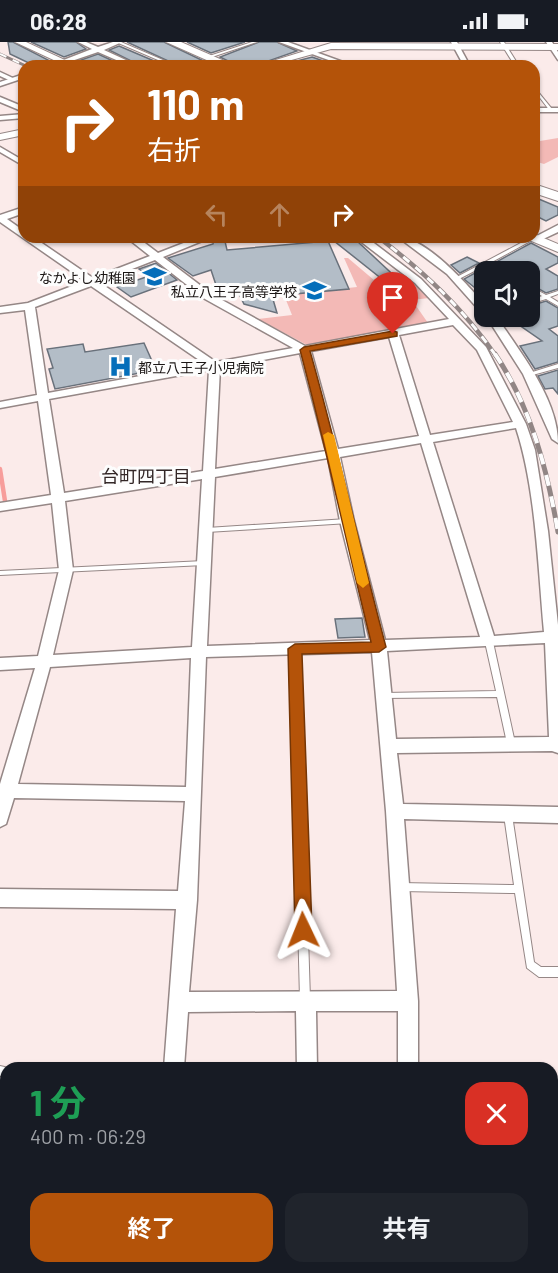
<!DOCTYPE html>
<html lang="ja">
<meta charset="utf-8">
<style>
:root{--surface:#171b24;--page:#20242c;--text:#f1f3f6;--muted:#9ea1a6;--accent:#b45309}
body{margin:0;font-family:Barlow,"Noto Sans JP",sans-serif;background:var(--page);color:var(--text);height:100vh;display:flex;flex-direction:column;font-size:22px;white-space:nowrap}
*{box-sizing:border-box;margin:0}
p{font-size:20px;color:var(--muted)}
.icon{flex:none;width:33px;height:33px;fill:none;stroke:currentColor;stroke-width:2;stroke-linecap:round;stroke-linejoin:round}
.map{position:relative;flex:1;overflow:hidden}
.drawer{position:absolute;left:0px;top:1020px;width:558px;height:212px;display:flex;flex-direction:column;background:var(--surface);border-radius:18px 18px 0 0;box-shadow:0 2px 4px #0004}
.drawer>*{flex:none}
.banner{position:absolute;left:18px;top:18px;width:522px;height:183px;border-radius:18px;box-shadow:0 2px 4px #0004;background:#b45309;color:#fff;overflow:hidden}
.tools{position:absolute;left:474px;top:219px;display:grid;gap:12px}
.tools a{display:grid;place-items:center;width:66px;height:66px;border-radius:12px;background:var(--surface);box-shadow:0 2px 4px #0004;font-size:30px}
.pin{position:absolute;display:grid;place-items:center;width:51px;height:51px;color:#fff;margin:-62px -26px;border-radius:50% 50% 50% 0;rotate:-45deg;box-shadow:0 0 6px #0007}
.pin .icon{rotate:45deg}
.me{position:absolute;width:66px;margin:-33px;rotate:358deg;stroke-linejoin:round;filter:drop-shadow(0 0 4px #0008)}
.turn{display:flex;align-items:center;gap:21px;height:126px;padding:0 30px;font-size:27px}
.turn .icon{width:78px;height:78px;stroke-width:2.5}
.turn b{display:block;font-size:42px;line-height:51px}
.lanes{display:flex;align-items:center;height:57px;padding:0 30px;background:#0003;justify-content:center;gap:30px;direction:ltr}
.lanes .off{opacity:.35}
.round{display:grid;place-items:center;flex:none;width:63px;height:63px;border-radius:18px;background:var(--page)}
.head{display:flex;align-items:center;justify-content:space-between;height:102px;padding:0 30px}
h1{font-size:36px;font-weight:700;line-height:45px;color:#1e9e55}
.action{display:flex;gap:12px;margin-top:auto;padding:12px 30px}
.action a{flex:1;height:69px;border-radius:18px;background:var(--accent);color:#fff;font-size:24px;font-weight:700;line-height:69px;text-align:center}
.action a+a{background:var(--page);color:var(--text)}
.status{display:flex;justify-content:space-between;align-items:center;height:42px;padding:0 30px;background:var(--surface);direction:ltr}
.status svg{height:16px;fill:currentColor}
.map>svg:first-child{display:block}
</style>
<div class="status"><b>06:28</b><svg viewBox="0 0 49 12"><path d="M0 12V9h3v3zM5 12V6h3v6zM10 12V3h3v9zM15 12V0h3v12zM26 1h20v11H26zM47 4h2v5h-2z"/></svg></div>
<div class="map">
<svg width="558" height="1231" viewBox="0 0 558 1231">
<rect width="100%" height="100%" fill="#fbebea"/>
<!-- green -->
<path fill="#f3b9b6" d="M558,96v19l-14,7 -10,-3v-7l2,-1 -2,-2v-9z
M344,216h4l33,28 32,-3 16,15 -17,2 16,23 -121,22 -49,-26 34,-4 -8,-20 73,-8z"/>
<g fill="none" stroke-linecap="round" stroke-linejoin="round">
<!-- stream -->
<path stroke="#f79d9b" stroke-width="4.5" d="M0,427l5,32"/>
</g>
<!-- building -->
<path fill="#b3bdc7" stroke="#69717b" stroke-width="1.5" d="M8,0h5l39,20 -6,4h-11l-25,-12z
M31,0h45l10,7 -22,8z
M127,0h37l50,24h-35z
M187,0h58l-34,11z
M259,0h18l20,9 -43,15h-16l-18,-9z
M119,4l47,20h-25l-32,-16z
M98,12l26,12h-60z
M312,15l17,6 -8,3h-43z
M534,155l24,10v8l-12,6 -12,-6z
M214,195h10l3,13 101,-9 21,48 -77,7 5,17 -33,-9 -7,-14 -19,1 -7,-21 -18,6 -25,-18 45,-14z
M329,195h21l7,4 46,43 -6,7z
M531,201l27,14v6l-12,6 12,7v13l-12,4 -16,-9v-12h-13l-19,-11z
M467,215l12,6 -19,10 -9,-8z
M156,221l21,17 -46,17 -14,-10 32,-11 -10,-7z
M484,226v27l-20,-16z
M546,259l12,7v18l-9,3 9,7v26l-23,7 -15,-23 22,-5 -36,-25h24v-10z
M144,301l12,27 -101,19 -6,-20 4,-1 -6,-19 36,-5 2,8z
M558,328v24l-5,-6 -8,1 -7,-13z
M362,576l3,19 -27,1 -3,-19z"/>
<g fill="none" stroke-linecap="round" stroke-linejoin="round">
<defs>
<path id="service" d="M116,0h5l56,24h-5z
M252,0h5l-48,16 -3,-1z
M500,0h4l15,24h-4z
M534,45l18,22v2h-2l-16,-21z
M532,195l4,1 -46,25 14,9h-6l-12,-7 -29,15 -4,-1z
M530,244l16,9 12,-4v3l-8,3 8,5v4l-12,-7 -16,5v-3l12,-5 -12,-7z
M558,322v4l-29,8 -3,-2z
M347,477h2l1,2 -1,2 -142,9 -3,-2 3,-2z
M204,519l3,2 -3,2 -204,10v-4z
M489,597l4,3 22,101 -1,2 -3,1 -3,-1 -1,-2 -10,-46 -116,1 -1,-2 1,-2 3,-1 112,-2 -11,-49z
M295,604l4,3 11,350 -2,3 -3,2 -3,-2 -2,-3 -9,-350z
M508,769l3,1 1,3 22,147 7,5h17v10h-19l-12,-9 -12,-75 -115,-2 -3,-1 -2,-3 2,-3 3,-1 114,2 -10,-70 1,-3z
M0,1024l9,2h-3v9l-6,-1z
M6,1164v35l-2,5 -4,2v-34l2,-6z"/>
<path id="pedestrian" d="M0,30l15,7 1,1 -5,1 -11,-5z"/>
<path id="minor" d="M78,0h8l12,5 15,-5h9l-18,8 35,16h-9l-32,-14 -41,14h-9l44,-17z
M279,0h9l66,24h-9z
M451,0h6l13,24h-6z
M546,0h6l6,10v8z
M24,32v4l-24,8v-4z
M0,55l24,10v5l-24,-10z
M534,66h24v4h-24z
M24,72v4l-24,2v-4z
M0,105l24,14v5l-24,-14z
M24,165v6l-17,6 17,12v6h9l60,41 57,-22 -24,-19h11l21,16 41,-16h13l-49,20 50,38 92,51 144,-27 -34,-36 -60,-46h11l55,42 65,68 40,77 9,26 13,81 10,94v128l-6,-2 -155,2 6,51 155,3v16l-154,-4 14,182v67h-20v-57h-82l1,57h-20l-1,-57 -108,1 -4,56h-20l12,-159 -176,-2v-18l178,2 7,-90 -171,-3 -8,26 -6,3v-43l35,-116 -35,2v-12l38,-2 21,-86 -7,-67 -52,8v-8l51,-8 -13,-94 -38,7v-6l37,-7 -12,-85 -25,3v-6l28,-4 57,-22 -85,-59v-7zM155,218l50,39 88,49 -77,14 -117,-80zM91,244l114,78 -157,29 -13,-86zM453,283l24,25 36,72 -83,13 -31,-100zM389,295l30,99 -81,13 -27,-98zM300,311l26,98 -111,18 5,-101zM209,328l-6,101 -139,22 -15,-94zM516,386c20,61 22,140 28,204l-50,4 -61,-194zM421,401l59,194 -95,3 -31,-119 -14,-64zM328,416l12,63 30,119 -163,6 8,-169zM202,437l-10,168 -139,8 20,-85 -8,-69zM545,601l4,94 -153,2 -9,-88zM372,610l14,159 11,180 -208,1 8,-92 9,-243zM191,616l-5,129 -168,-3 32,-117z
M558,183v7l-19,9 -8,-2z
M398,195c27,0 69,47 86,67v8l-4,-1 -33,-37z
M486,274h10c24,36 62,83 62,127l-6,-4 -29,-65z
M558,1171v22l-6,1v-22z
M0,1216h6v10h86l2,5h-94z
M146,1226h24l-1,5h-24z
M200,1226h97l-2,5h-97z"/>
<path id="tertiary" d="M15,0h11l41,19 -7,2z
M331,1l227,1v6l-227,-1 -61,17h-14z
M24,87v6l-24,5v-6z
M534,192l24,10v8l-29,-12 -2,-3h7z
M552,1211h6v20h-54l2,-5h46z"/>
<path id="trunk" d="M166,0h15l55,24h-16z
M534,142l24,8v9l-24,-8z"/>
</defs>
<!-- service casing -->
<use href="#service" stroke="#958786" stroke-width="2"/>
<!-- pedestrian casing -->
<use href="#pedestrian" stroke="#958786" stroke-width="3"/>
<!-- minor casing -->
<use href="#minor" stroke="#958786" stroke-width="3"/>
<!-- tertiary casing -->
<use href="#tertiary" stroke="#958786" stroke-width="2"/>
<!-- trunk casing -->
<use href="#trunk" stroke="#958786" stroke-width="2"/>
<!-- service -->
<use href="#service" fill="#fff" fill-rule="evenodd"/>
<!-- pedestrian -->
<use href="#pedestrian" fill="#fff" fill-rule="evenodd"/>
<!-- minor -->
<use href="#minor" fill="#fff" fill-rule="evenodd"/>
<!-- tertiary -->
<use href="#tertiary" fill="#fff" fill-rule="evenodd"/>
<!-- trunk -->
<use href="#trunk" fill="#fff" fill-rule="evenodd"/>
<defs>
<path id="rail-far2" d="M0,12l26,12"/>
<path id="rail-far1" d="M378,195c46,35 85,71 118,119"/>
<path id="rail" d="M495,312c36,53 52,115 63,178"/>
</defs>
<!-- rail-far2 casing -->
<use href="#rail-far2" stroke="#918685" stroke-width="3"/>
<!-- rail-far1 casing -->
<use href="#rail-far1" stroke="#918685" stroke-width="4.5"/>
<!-- rail casing -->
<use href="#rail" stroke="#918685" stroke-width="5"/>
<!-- rail-far2 -->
<use href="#rail-far2" stroke="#fdfdfd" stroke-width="2" stroke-dasharray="7" stroke-linecap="butt"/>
<!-- rail-far1 -->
<use href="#rail-far1" stroke="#fdfdfd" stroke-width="3" stroke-dasharray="8" stroke-linecap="butt"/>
<!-- rail -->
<use href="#rail" stroke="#fdfdfd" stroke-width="4" stroke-dasharray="11" stroke-linecap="butt"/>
</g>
<!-- route -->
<path fill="#b45309" stroke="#753606" stroke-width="1.5" d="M393,289l4,1v4l-87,15c28,99 50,198 76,296l-7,5 -77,2 10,276 -2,6 -7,3 -6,-3 -2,-6 -7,-281 7,-5 76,-2c-24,-97 -45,-195 -71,-292l4,-3z"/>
<!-- slow -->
<path fill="#f59e0b" d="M328,390l6,3 35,148 -6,5 -6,-5 -34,-148z"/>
<!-- icons -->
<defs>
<symbol id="school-bare" viewBox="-9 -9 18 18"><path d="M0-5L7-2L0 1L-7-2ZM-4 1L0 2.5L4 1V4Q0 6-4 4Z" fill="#056eba" stroke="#fdfdfd" stroke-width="2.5" paint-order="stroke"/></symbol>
<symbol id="hospital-bare" viewBox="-9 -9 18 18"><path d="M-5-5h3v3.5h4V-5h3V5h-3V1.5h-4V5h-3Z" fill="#056eba" stroke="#fdfdfd" stroke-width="2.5" paint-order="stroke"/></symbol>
</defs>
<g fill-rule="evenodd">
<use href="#school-bare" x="138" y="218" width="33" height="33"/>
<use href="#school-bare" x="298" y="232" width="33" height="33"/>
<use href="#hospital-bare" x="104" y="308" width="33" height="33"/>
</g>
<g text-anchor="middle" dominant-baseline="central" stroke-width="6" stroke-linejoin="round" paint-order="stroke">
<!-- far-poi labels -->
<g font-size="14" fill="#1a1514" stroke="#fdfdfd" text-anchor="end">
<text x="136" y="235">なかよし幼稚園</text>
<text x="297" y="249">私立八王子高等学校</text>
<text x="138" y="325" text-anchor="start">都立八王子小児病院</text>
</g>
<!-- neighbourhood labels -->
<g font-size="18" fill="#332727" stroke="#fdfdfd">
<text x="146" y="434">台町四丁目</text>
</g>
</g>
</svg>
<div class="tools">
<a><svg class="icon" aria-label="sound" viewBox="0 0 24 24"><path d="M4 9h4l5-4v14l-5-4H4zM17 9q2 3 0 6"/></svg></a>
</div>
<div class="pin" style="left:393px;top:292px;background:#d93025"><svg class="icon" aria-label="arrive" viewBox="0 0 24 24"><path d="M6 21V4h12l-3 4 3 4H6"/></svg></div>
<svg class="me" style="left:303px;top:888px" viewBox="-20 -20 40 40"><path d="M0-17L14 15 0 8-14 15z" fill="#b45309" stroke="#fff" stroke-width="4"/></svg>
<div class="banner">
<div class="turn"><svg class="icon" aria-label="right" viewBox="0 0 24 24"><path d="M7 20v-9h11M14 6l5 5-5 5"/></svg><div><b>110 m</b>右折</div></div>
<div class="lanes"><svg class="icon off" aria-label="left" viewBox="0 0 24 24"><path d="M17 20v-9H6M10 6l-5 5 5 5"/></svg><svg class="icon off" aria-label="ahead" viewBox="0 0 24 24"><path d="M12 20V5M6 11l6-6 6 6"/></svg><svg class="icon" aria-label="right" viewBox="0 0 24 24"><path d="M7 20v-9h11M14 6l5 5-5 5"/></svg></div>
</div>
<section class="drawer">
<div class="head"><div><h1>1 分</h1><p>400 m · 06:29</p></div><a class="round" style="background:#d93025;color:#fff"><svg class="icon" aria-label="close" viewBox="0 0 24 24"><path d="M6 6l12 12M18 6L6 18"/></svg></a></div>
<div class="action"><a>終了</a><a>共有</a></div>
</section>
</div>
